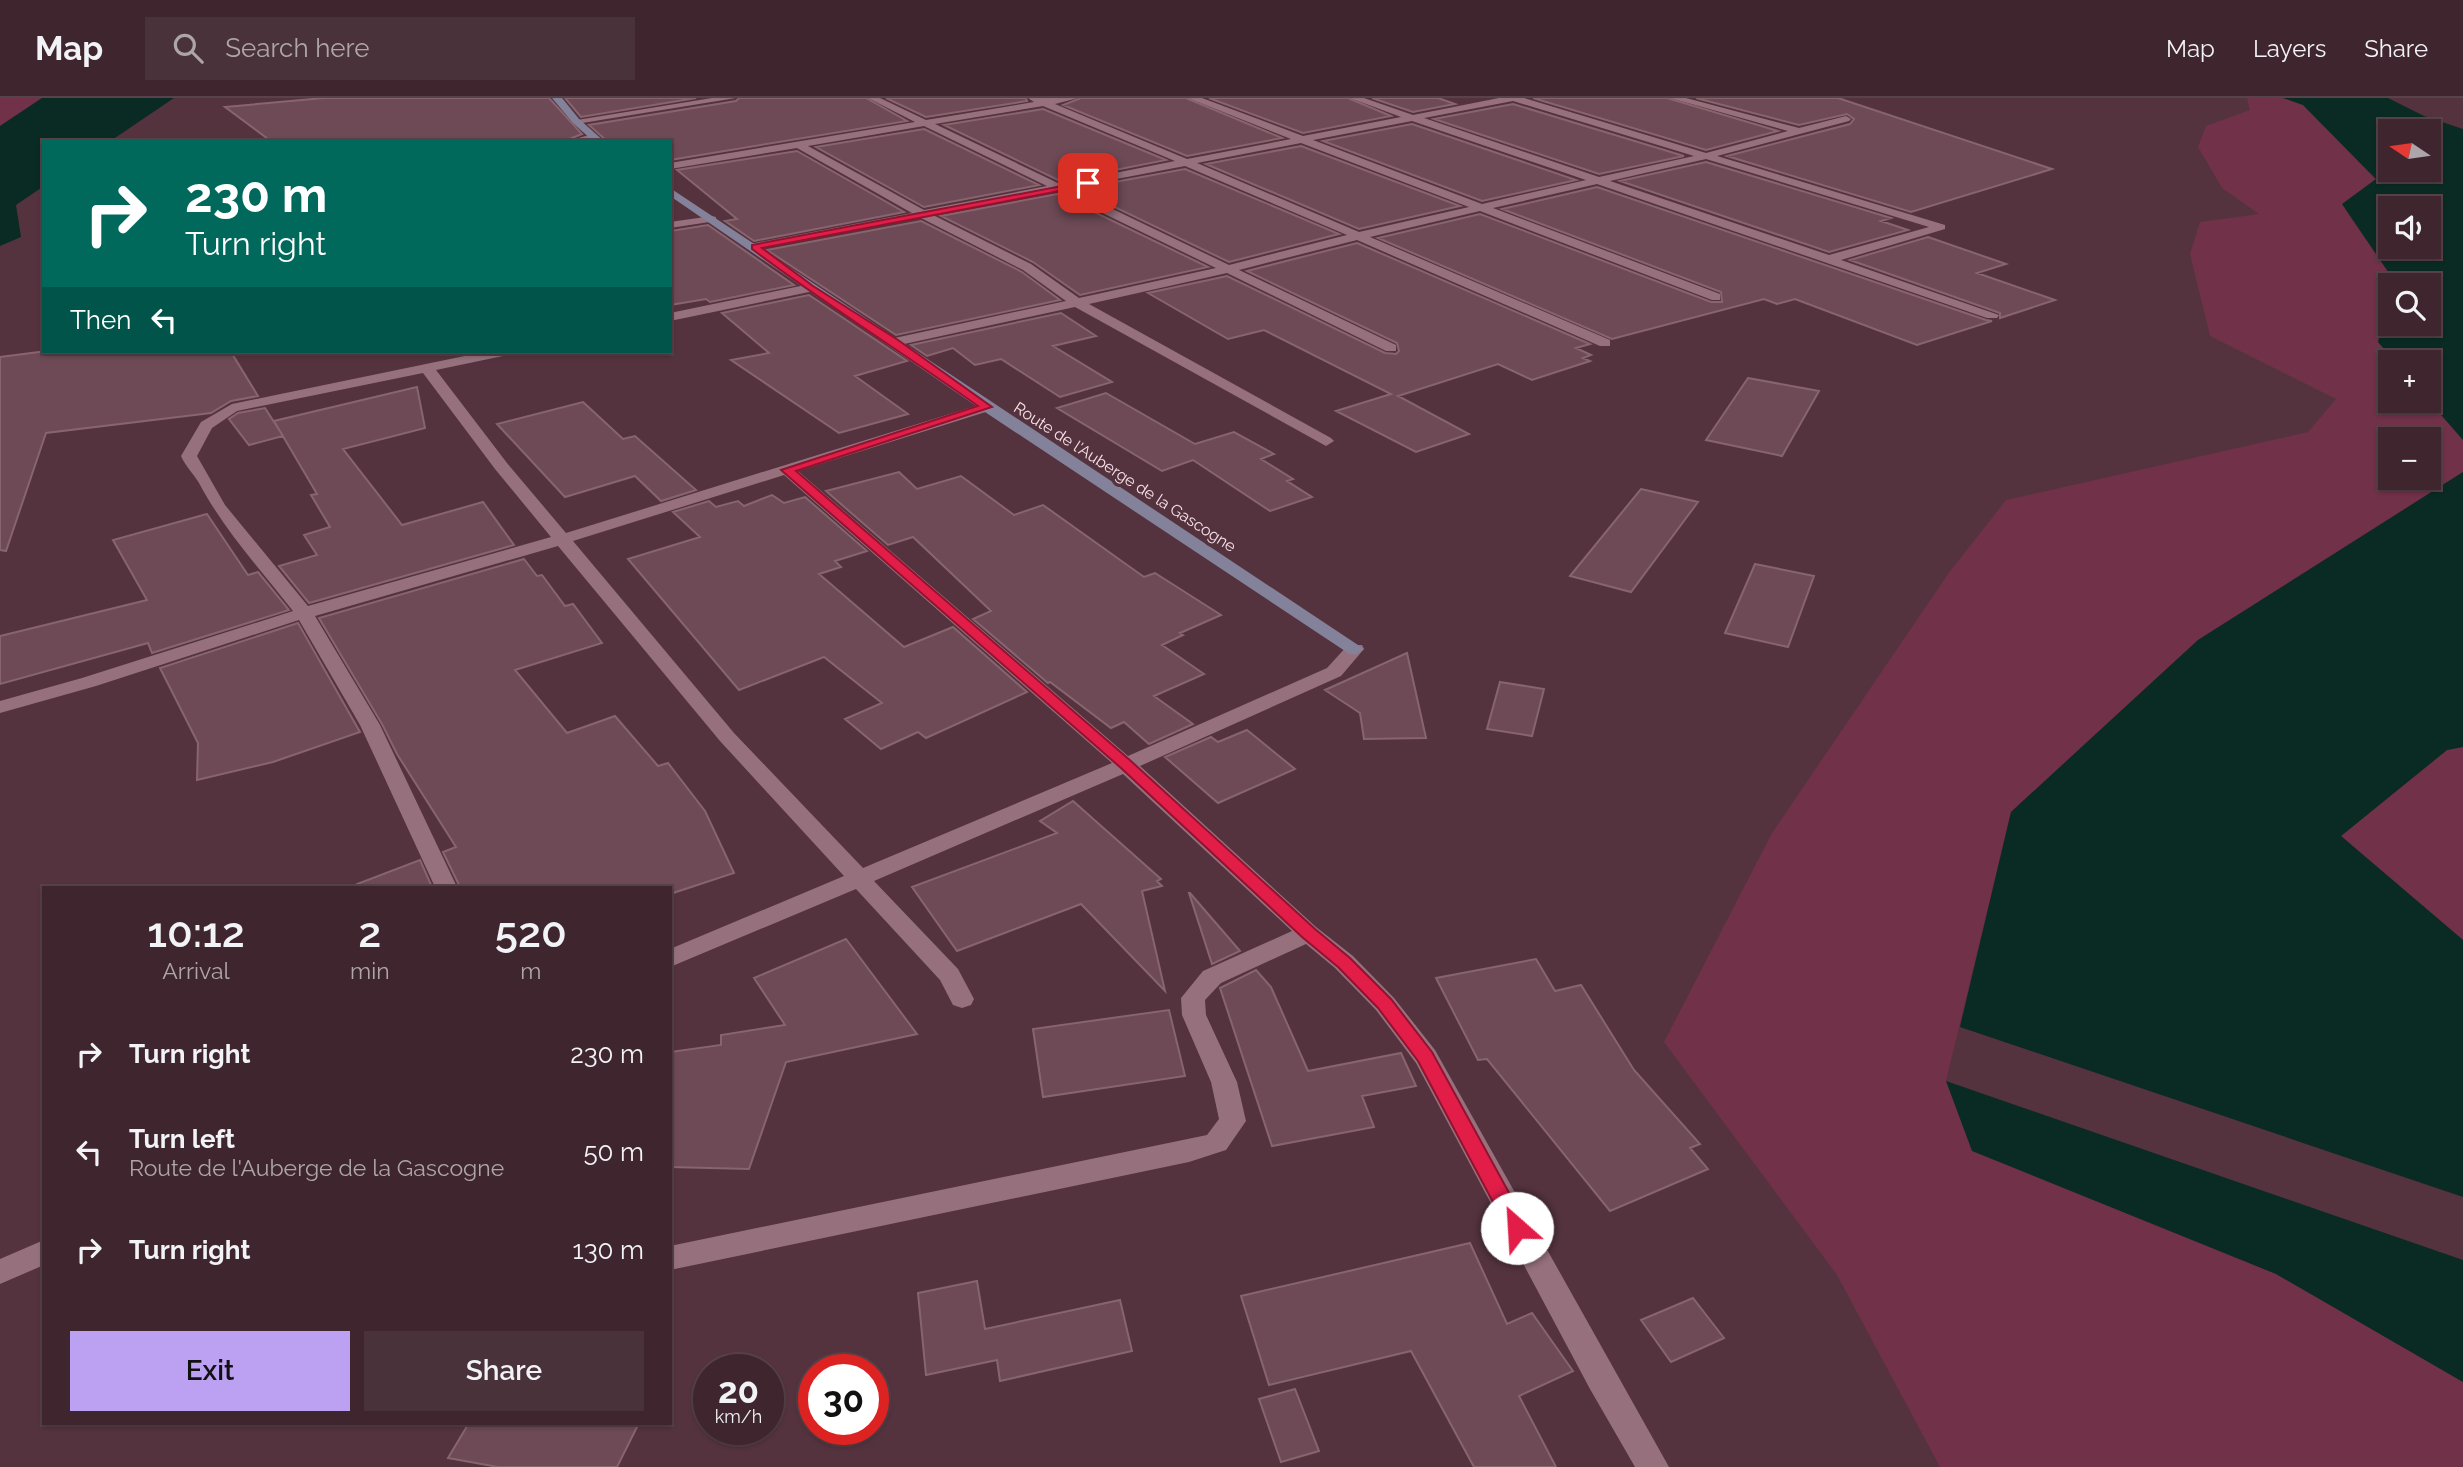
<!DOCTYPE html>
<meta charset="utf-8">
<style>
:root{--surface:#3f262e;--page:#4a323a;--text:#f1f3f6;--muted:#ada5aa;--line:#58434a;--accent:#bca0f2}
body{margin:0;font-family:Raleway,sans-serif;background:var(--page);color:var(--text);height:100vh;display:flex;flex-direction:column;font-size:26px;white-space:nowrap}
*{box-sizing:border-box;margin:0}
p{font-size:23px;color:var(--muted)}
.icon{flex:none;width:38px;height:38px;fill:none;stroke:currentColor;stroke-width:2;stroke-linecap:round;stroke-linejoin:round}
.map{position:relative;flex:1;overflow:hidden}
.sheet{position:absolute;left:42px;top:788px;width:630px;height:539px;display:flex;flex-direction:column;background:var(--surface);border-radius:0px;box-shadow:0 2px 5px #0004,0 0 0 2px var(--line)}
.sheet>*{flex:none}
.top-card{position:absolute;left:42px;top:42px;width:630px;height:214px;border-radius:0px;box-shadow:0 2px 5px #0004,0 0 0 2px var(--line);background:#00695c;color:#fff;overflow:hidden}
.needle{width:46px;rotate:283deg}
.fabs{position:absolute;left:2378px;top:21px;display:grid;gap:14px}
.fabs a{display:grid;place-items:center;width:63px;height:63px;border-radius:0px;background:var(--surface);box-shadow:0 2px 5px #0004,0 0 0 2px var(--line);font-size:35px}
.speed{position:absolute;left:693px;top:1256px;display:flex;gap:14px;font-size:35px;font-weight:700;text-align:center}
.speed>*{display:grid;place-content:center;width:91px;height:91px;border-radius:50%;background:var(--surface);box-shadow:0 2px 5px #0004,0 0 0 2px var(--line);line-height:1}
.speed small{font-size:18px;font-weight:400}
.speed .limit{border:10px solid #d22;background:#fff;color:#111}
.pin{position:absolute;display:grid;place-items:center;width:60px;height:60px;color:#fff;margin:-30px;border-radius:14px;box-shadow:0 4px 10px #0006}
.me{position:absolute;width:77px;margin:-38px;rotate:334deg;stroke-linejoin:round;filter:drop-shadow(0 0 5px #0008)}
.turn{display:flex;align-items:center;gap:24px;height:147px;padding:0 28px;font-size:32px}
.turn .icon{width:91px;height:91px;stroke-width:2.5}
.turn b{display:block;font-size:49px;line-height:60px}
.then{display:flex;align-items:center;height:66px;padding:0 28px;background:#0003;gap:14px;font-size:26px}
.eta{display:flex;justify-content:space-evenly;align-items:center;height:119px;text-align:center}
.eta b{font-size:42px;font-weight:600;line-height:49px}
.action{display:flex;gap:14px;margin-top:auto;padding:14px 28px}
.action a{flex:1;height:80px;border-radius:0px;background:var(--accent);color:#111;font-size:28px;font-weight:600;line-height:80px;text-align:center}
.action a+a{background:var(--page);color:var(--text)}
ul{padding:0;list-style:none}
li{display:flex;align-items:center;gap:21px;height:98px;padding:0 28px}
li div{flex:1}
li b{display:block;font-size:26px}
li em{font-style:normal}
header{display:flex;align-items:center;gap:42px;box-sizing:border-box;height:98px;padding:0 35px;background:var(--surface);border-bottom:2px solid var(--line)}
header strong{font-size:33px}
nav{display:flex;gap:38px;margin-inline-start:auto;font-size:24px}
.search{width:490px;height:63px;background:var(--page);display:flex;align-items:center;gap:18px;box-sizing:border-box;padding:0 24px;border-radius:0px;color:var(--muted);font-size:26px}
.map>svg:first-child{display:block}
</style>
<header>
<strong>Map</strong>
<div class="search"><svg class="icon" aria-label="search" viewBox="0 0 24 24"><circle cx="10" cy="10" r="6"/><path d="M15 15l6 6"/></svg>Search here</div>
<nav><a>Map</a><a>Layers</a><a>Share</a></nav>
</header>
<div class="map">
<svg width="2463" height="1369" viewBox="0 0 2463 1369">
<rect width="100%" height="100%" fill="#54333e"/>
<!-- green -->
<path fill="#703149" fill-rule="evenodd" d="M0,0h42l-42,28z
M2247,0h36l20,7 73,75 -31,29 48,70 -15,63 18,20h-6v39h39l34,39v32l-265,168 -187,172 -65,269 517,301v85h-523l-103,-192 -173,-233 108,-209 176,-259 58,-74 302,-68 28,-33 -126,-63 -20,-82 10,-32 59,-8 -37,-26 -24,-41 8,-21 44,-16zM2390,341h39v39h-39z
M2463,649v193l-122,-104 106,-86z"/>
<!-- water -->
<path fill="#0a2a24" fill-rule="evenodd" d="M42,0h132l-65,44h-65v44l-28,19 5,32 -21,9v-120z
M2283,0h105l36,18 39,13v311l-34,-39v-39h-33l-18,-20 12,-53v35h39v-39h-38l2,-6 -51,-75 34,-25 -73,-74zM2390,33h39v39h-39zM2390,110h39v39h-39z
M2463,374v275l-16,3 -106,86 122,104v257l-503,-170 51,-215 187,-172z
M1946,983l517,179v122l-187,-108 -304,-123z"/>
<!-- building -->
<path fill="#6d4a55" stroke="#88646f" stroke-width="2" d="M324,0h225l33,36 -20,8h-290l-47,-35z
M565,0h131l-115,19z
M739,0h127l41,23 -237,39v-18h-62l-19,-17 147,-24z
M886,0h140l1,3 -101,16z
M1081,0h105l96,40 -95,18 -124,-51z
M1209,0h139l43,18 -88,17z
M1372,0h66l17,6 -42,8z
M1533,0h134l111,33 -72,19z
M1696,0h142l214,71 -141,43 -184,-56 123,-32 4,-5 -7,-5 -48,11z
M1513,6l171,52 -85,18 -165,-55z
M1043,11l123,51 -106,21 -116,-56z
M1412,26l164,56 -94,21 -159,-60z
M924,31l115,56 -115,22 -108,-60z
M1301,48l159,60 -101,23 -153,-65z
M797,53l107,61 -150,29 -29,-20 12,-2 -60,-49z
M1706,64l185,56 -10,3 27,9 -79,22 -209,-71z
M1185,71l154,65 -110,28 -152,-73z
M1597,89l389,133 6,1 -75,24 -122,-46 -18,5 -13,-5 -152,40 -234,-101 102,-24 231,88h11l-1,-10 -219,-83z
M1057,96l151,73 -128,28 -47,-33 -92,-46z
M921,123l101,51 38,28 -164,35 -129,-85z
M708,127l86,60 -84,17 -4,-3 -36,6v-74z
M1928,139l78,27 -29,9 78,27 -55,18v-5l-150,-53z
M1357,145l233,101 -14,4 15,7 -8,3 7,3 -58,19 -34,-16 -100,32 71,38 -53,18 -80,-41 55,-17 -127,-64 -36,9 -80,-46 79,-17 158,77 11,1 3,-3 -2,-8 -150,-72z
M809,197l98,66 -52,15 53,38 -69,19 -108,-73 38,-7 -47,-40z
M1061,215l35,23 -43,10 59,36 -52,15 -59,-38 -26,6 -22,-17 -26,8 -16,-11z
M39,254h192l27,44 -27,5 -20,12 -165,20 -40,118 -6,-1v-193z
M1748,280l71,13 -37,65 -76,-16z
M417,289l8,41 -82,21 59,76 81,-23 31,43 -205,58 -30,-37 38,-11 -13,-20 26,-8 -19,-32 6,-1 -43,-73z
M1106,295l89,51 39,-12 40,22 -13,5 32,20 -6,2 25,16 -42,14 -77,-51 -31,11 -105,-63z
M583,304l40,37 12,-3 61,54 -35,11 -26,-25 -70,21 -68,-73z
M265,310l18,28 -34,9 -20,-26 9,-6z
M899,374l18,17 44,-13 53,39 29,-10 101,72 11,-4 66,42 -41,18 3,2 -21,10 42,29 -50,22 39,28 -44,20 -25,-22 -13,6 -61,-46 -2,1 -75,-64 18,-8 -78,-74 -25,8 -62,-54z
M1641,391l57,13 -67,90 -61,-16z
M772,397l12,8 21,-6 62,54 -32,10 6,6 -22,7 85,73 49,-20 74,65 -101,46 -8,-6 -37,17 -36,-30 37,-16 -58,-46 -85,33 -111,-131 72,-22 -27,-25 36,-11 7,6 22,-6 6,5z
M207,416l41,61 10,-3 31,38 -137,43 -4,-10 -148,41v-48l147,-36 -34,-60z
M524,461l13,17 5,-1 23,31 8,-2 29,39 -87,27 52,63 48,-17 43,50 10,-3 37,48 29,62 -64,21v-7h-210l-17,-35 13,-5 -59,-93 -15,-30 -63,-106z
M1755,466l59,12 -26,71 -63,-14z
M298,525l62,109 -87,30 -76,18 1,-37 -38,-75z
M1407,555l19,85 -62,1 -4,-26 -35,-23z
M1500,584l44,7 -12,47 -45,-7z
M1247,632l48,39 -77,34 -53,-46 46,-20 7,5z
M1073,703l88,78 -4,2 5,5 -20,5 23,100 -84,-87 -124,47 -45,-64 145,-54 -17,-12z
M420,762l12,27h-74l-1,-3z
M1189,795h1l50,58 -28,13z
M846,841l71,95 -131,28 -37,107 -79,-2v-115l51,-7v-10l64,-10 -31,-47z
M1536,861l19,32 26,-6 53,85 66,74 -10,4 18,21 -98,42 -123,-152 -9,1 -42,-82z
M1256,872l15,17 37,84 93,-18 15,33 -54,10 12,31 -102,19 -52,-158z
M1169,912l16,66 -142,21 -10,-68z
M1470,1145l37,81 25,-11 41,58 -54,25 37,71h-82l-63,-116 -142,34 -28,-89z
M977,1183l8,48 135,-29 12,51 -132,30 -3,-21 -71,15 -8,-82z
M1693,1200l31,40 -53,24 -30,-42z
M1295,1291l24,62 -38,11 -22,-63z
M469,1325h170l-22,44h-119l-50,-9z"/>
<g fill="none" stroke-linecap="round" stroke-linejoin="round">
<!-- street -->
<path fill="#96717d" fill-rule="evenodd" d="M712,0h24l-160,26 -5,-3z
M868,0h12l46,22 108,-18 -6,-4h50l-23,6 132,55 104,-20 -103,-41h14l101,38 98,-19 -51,-19h14l49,17 86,-17h25l182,55 82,-22 -118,-33h16l113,30 47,-12 5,3 -2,2 -132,35 228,69v4l-104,31 158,55 -2,3h-10l-390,-134 -104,24 227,86v6h-8l-232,-89 -110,26 240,103v6h-10l-243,-106 -118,30 157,75v6h-10l-159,-78 -138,31 242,134 3,3 -8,5 -251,-139 -180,39 -5,-1v-6l176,-38 -43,-31 -102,-52 -170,32v-6l4,-1 157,-30 -115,-65 -127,21v-6l245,-41zM1513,3l181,55 -95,21 -175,-59zM1043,8l132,55 -115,23 -125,-60zM1412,23l174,59 -104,24 -169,-64zM924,28l123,60 -123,24 -116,-64zM1301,45l168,64 -110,25 -162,-69zM1706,61l223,68 -100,28 -219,-74zM1185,68l162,69 -118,30 -160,-77zM1057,93l159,77 -137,30 -48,-34 -98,-49z
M593,36l4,1v4l-33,3z
M712,118l4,1v4l-46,7v-6z
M810,186l4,1v6l-144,30v-8z
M484,254h26l-7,4 -67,14 71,93 59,70 416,-129h10l2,3 -2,3 -194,61 330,285 199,-88 21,-23h14l2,4 -23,27 -201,90 176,161 37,29 41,42 41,52 234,417h-34l-45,-78 -174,-326 -40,-53 -41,-42 -29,-24 -85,39 -16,17 1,15 31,67 9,39 -20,29 -37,12 -519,108v-24l537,-111 12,-16 -8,-37 -29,-67 -1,-17 22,-27 89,-40 -169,-157 -249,107 84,88 16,30 -3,6 -9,3 -9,-3 -13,-25 -84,-91 -186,78v-18l174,-73 -124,-135 -162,-195 -243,70 65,109 77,162h-22l-75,-162 -61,-105 -203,66 -96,27v-12l82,-23 211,-67c-33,-42 -69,-81 -94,-128 -6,-10 -13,-16 -18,-27l20,-34 31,-18zM423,275l72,96 56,68 -243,69 -83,-101 -28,-49 15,-28 25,-17zM784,377l328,288 -249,105 -129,-135 -161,-192z
M44,1142v25l-44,19v-25z"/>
<!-- secondary -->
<path fill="#84829a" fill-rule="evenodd" d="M552,0h10l17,21 26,23h-11l-21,-19z
M670,90l694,461 -9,6 -7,-2 -366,-243 -312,-214z"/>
</g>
<!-- route -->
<path fill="#e11d48" stroke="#92132f" stroke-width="2" d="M1088,83l3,4 -329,63 51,38 85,54 94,67 -196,64 336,291 183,167 35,29 41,41 41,53 93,170 3,6 -3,6 -8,3 -7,-3 -92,-173 -40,-53 -40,-41 -36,-30 -181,-169 -340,-298 197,-64c-75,-53 -153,-102 -226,-157v-4z"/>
<g text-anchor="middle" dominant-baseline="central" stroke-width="7" stroke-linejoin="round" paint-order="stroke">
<!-- far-street labels -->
<g font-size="16" fill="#f8e2e9" stroke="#54333e">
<text transform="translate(1125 379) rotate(33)">Route de l'Auberge de la Gascogne</text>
</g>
</g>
</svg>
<div class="fabs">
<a><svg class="needle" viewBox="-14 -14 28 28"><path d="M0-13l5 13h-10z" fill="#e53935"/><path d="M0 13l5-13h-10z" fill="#ada5aa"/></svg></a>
<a><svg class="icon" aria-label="sound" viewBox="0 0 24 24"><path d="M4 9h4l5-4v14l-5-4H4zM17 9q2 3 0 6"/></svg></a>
<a><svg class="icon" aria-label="search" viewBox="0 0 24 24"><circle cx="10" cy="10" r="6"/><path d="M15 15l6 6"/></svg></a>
<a>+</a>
<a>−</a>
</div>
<div class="speed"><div>20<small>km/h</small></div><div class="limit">30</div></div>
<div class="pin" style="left:1088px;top:85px;background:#d93025"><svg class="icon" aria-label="arrive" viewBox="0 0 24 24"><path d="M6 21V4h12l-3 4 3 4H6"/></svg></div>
<svg class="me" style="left:1517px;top:1130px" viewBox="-20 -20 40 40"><circle r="19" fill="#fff"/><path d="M0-13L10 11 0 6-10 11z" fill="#e11d48"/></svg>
<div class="top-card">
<div class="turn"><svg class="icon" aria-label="right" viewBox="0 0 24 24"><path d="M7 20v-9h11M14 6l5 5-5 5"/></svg><div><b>230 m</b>Turn right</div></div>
<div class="then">Then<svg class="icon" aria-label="left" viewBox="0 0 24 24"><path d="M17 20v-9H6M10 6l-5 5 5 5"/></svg></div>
</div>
<section class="sheet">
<div class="eta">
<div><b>10:12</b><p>Arrival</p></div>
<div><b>2</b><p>min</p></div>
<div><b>520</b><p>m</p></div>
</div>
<ul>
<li><svg class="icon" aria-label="right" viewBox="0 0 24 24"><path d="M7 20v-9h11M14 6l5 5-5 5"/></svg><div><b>Turn right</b></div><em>230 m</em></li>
<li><svg class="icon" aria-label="left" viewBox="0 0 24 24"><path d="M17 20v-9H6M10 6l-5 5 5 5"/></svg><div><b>Turn left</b><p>Route de l'Auberge de la Gascogne</p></div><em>50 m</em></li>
<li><svg class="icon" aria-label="right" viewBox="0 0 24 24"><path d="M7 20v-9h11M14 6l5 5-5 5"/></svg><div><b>Turn right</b></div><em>130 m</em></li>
</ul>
<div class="action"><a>Exit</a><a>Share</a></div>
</section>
</div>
